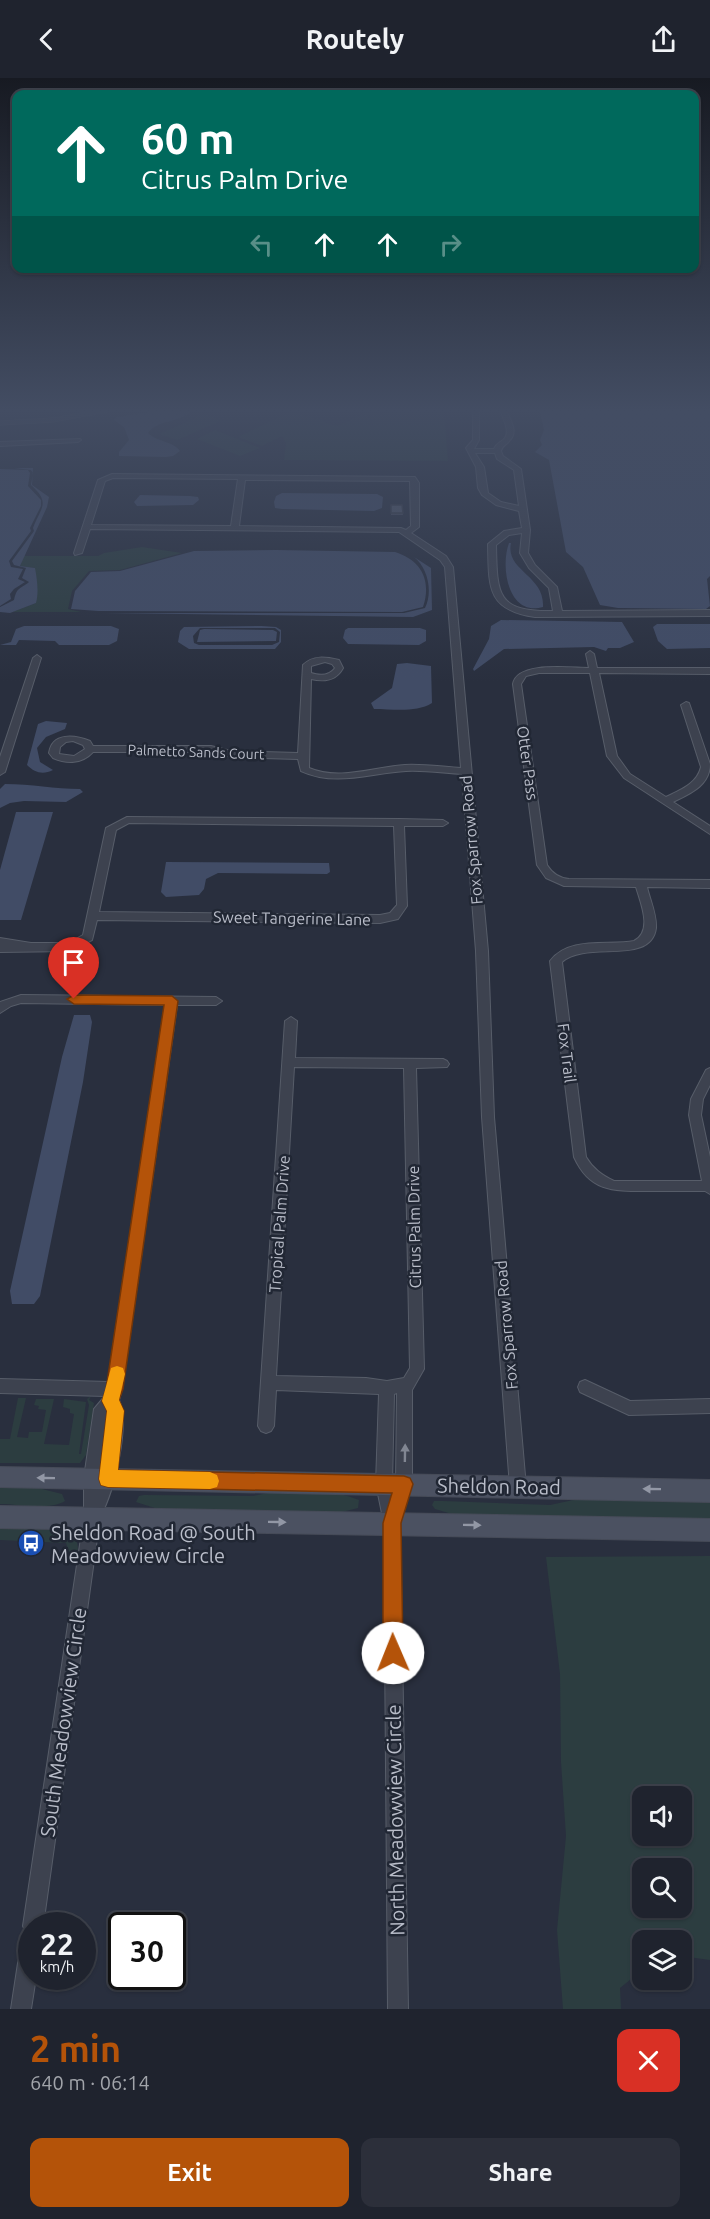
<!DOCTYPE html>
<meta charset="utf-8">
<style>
:root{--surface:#1f232e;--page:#2c2f3a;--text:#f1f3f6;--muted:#a1a4aa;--line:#3c404a;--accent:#b45309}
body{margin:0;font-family:Ubuntu,sans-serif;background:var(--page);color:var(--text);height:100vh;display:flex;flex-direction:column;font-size:22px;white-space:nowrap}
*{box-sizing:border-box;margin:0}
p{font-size:20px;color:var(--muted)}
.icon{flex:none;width:33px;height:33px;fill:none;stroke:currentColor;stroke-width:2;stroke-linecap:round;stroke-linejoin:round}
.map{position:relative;height:1931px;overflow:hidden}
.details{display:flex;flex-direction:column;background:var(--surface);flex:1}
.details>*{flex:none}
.hud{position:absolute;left:12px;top:12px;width:687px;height:183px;border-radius:12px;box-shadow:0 2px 4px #0004,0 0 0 2px var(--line);background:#00695c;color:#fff;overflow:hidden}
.fabs{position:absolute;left:632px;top:1708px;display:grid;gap:12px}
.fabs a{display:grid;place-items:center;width:60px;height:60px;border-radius:12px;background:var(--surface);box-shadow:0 2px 4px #0004,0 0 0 2px var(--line);font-size:30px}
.speed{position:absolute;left:18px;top:1834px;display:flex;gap:12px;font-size:30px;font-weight:700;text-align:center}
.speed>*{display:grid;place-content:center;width:78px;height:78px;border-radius:50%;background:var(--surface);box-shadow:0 2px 4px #0004,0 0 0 2px var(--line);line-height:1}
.speed small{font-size:15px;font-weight:400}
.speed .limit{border:3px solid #111;border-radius:9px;background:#fff;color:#111}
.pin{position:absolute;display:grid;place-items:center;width:51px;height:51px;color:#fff;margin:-62px -26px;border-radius:50% 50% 50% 0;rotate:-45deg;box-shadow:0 0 6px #0007}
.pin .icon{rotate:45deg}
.me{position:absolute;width:66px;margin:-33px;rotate:359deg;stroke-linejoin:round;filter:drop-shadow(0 0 4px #0008)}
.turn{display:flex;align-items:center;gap:21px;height:126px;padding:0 30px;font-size:27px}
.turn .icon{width:78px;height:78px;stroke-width:2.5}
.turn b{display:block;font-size:42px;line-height:51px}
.lanes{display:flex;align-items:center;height:57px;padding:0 30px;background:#0003;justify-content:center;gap:30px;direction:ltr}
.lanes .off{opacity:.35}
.round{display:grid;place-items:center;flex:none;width:63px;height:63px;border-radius:12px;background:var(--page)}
.summary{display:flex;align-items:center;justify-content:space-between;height:102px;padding:0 30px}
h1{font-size:36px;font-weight:700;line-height:45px;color:var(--accent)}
.cta{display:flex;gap:12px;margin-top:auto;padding:12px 30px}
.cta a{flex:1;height:69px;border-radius:12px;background:var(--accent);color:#fff;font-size:24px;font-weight:700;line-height:69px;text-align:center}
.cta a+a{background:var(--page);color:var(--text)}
header{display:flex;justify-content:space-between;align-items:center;height:78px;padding:0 30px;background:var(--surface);font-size:27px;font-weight:700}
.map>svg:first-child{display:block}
</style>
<header><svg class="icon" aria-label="back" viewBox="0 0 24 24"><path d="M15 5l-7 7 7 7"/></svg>Routely<svg class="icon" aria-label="share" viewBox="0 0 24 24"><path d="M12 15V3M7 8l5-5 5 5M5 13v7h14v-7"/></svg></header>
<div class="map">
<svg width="710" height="1931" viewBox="0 0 710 1931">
<rect width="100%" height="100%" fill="#292f3e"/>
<!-- green -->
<path fill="#2c3d40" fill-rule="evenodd" d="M290,334l34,9 1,2 -9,6 10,-6 12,3 10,-5 8,3 -7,-3 17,-9 8,17 -5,-17 11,4 8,-4h56l4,49 -164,-1 2,-17 -4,-7 -20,10 -24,-9z
M204,336l17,7 -44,19 -18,-6z
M215,352l45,18 -20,8 -43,-17z
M142,469l40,6 -62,17 -31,1 -17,20 -4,18 13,3h-69l24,-9 -1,-35 -15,-2 4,-10h74l6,-3z
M91,1318l-2,4 5,3 -8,52 -6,8h-80v-24h10l8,-41h8l-9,39 11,1 1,-6h13l4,-22 -8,-1 1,-3 -5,-1 2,-6h18l-10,45 25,1 5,-31 -4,-1v-4l-7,-2 1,-8 22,3 -7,52h2l8,-49 -2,-6z
M0,1408l34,1 28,7 3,7c-16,10 -47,3 -65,3z
M283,1412c26,1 52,0 76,10l-1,8 -28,7 -169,-5 -25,-8 3,-6 5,-1 109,1z
M578,1421l132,2v17l-241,1 -34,-10 -3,-4 2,-4h9l107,4z
M0,1450l68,2c10,7 11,16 9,29l-6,-1 -5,-15 -66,-3z
M710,1478v404l-29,-4v-15h-39v29l-22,18 1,21h-58l-6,-79 9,-94 -5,-74 -1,-88 -14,-117zM642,1719h39v39h-39zM642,1791h39v39h-39z"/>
<!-- water -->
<path fill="#414c66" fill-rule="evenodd" d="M151,334h39c-12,11 -33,8 -42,21 9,9 25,8 32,18l-7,5 -7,1 -47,-1v-4l10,-12 -5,-13 -10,-7 3,-3z
M540,334h170v164l-3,3 3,27 -4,3 -88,-1 -18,-3 -17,-38 -17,-15 -17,-92 -14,-8 7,-7 -2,-5 4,-10z
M14,390h19l-1,17 17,12 -2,10 -27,59 15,2c2,11 4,24 1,35l-26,10 -10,-1v-5l14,-7c3,-13 5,-10 15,-18l-7,-4 4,-10 -12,-3 -2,-4 22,-30 -1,-3c8,-21 18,-25 -2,-43l2,-12 -2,-3z
M0,391l28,1 2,3 -2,13 13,14v6l-11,22 1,3 -22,30 2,6 12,2 -5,10 7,3 -11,7 -4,5 1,5 -11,7z
M282,415l95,1 6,3 -1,11 -8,3 -92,-2 -7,-1 -1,-6 2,-6z
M140,417l50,1 8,1 1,3 -6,5 -56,1 -3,-4z
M509,465h2c-6,28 34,32 32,64 -35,10 -43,-40 -34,-64z
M276,472l119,2c26,8 37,28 28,55l-21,5 -304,-1 -27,-2 4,-18 16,-19 29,-1 74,-20z
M414,479l17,11 1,42 -19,7 -311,-4h302l21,-5c8,-16 3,-40 -11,-51z
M501,542l121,2 12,20 -14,6h-12l-2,3 -12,-4 -90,2 -30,22 -1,-2 16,-30 2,-13z
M657,546h53v24l-43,1 -9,-8 -5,-14z
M24,548h87l8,3 -2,12 -8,4h-50l-4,-4 -36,-1 -3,5h-16l11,-3 5,-13z
M262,548l14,1 5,3v12l-6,7h-86l-11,-7 2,-11 4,-4zM200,550h75l5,4 -1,10 -7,3h-73l-5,-2 -1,-7z
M348,550h72l6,2v11l-7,4 -71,-1 -5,-6 2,-8z
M204,551l69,1 4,2 -1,9 -79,1 3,-12z
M407,585l24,3 1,37c-16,10 -39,6 -58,6l-3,-6 21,-15 5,-24z
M46,643l21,2 -2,6 -19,8 -9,11 3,14 13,8c-10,5 -18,3 -26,-5l11,-41z
M5,706c26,0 50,5 75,5l3,3 -17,10 -42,-1 -14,2 -10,5v-19z
M16,734h37l-32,108h-21v-50z
M166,784l163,1 1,9 -3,2 -109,-1 -12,6 -2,10 -5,6 -33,2 -5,-5z
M74,937h16l2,7 -9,60 -43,214 -6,8h-22l-2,-13 52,-234z"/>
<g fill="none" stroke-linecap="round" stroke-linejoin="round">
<defs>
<path id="minor" d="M473,334h6v28l-5,9h20c3,-7 7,-6 11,-11 5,-8 -2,-19 -4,-26h6c4,9 11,20 3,28 -4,6 -7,4 -9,11l2,5 18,13 9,61 -2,23 7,12 22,22 5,24 148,-1v6l-175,1c-49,-7 -46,-31 -47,-73l16,-13 18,-3 -3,-17 -23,-6 -14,-10 -4,-7 -2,-21 -10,-19 7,-8zM475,375h20l2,6 17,11 5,36 -18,-4 -13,-9 -4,-26zM522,455l-2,20 9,15 20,20 4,23c-56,1 -56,-16 -57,-66l13,-10z
M80,361l1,1 -3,2 -78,4v-4z
M112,396l303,3 4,6v44l-8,6 35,23 7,11 35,384 6,166 32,370 -2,5 -6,3 -6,-3 -2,-5 -28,-370 -6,-166 -14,-177c-19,-1 -37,-4 -56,-3 -36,2 -70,16 -105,0l-3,-12 -67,-2 -20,-5h-118c-11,12 -26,12 -40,6l-4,-5c3,-21 26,-18 41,-12l3,5h118l20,5 67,2 5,-88c10,-10 23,-8 36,-5l4,8c-7,13 -19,14 -32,11l-2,89c30,13 65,-1 96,-3 19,-1 38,2 56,3l-16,-201 -5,-7 -41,-28 -309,-3 -8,24 -7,2 -1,-2 24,-73zM113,400l125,1 -7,47 -140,-1 14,-44zM245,402l165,1 1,45 -5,4 -5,-2 -162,-2zM325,584l7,2 3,4c-6,8 -15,8 -24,5v-7zM73,663l10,4 2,4 -11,7 -15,-2 1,-7 6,-5z
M590,573l4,3 3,14h113v6l-111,-1 18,83 13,18 36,23c14,-7 31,-13 35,-30l-20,-62 5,-3 3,1 21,61c0,22 -21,30 -37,38l37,24v8l-86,-56 -17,-22 -17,-83h-51l-13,3 -5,8 26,181c5,8 12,13 22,14l141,1v8l-63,-1c3,13 10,28 9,41 -5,38 -69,12 -94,34l24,195c7,12 16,18 28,24h88l-13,-66 2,-16 15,-29 4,-2v17l-7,14 -2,16 9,42v37l-5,-3c-19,0 -38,0 -57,0 -35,0 -58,1 -74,-34l-24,-196c19,-25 57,-15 84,-20 19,-10 7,-37 2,-54l-72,-1 -18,-8 -9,-13 -24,-181c4,-23 57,-16 76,-16l-3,-14z
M37,577l4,3 -36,114 -5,3v-18l33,-99z
M127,739l272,2 44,1 5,3 -5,3h-39l3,80 -9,13 -18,4 -283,-3 -5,20 -21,11 -71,1v-14l31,5h38l14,-8 23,-107zM129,745l265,3 3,79 -7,8 -10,2 -281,-3 17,-82z
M21,917l195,2 6,4 -6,4h-39l-55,384 -3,11c11,26 -5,92 -19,117l-57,409h-11v51h4l-5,32h-20l11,-72 3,-7 -2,-4 61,-408v-40l10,-69 11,-13 -105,-3v-14l109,3 57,-377 -145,-2 -10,3 -11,7v-11z
M291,939l6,4 -2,37 148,1 4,2 2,3 -2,3 -31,1 8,301 -12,21v94l-12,38 8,487h-20l-4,-486 -8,-39 3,-90 -103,-4 -2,36 -3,5 -5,2 -5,-2 -3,-5 27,-405zM294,989l110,1 6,300 -6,10 -17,3 -21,-3 -90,-2zM397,1315l-1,91 -2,8 -2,-8 2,-90z
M585,1302l45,21 80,-2v14l-81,2 -49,-23 -2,-5 2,-5z"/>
<path id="tertiary" d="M88,334h19l-54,10 -53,3v-4l53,-3z"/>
<path id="secondary" d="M0,1389l710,13v22l-710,-15z
M0,1428l710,13v22l-710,-13z"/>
</defs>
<!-- minor casing -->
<use href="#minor" stroke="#575d69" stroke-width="2"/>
<!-- tertiary casing -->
<use href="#tertiary" stroke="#575d69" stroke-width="1"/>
<!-- secondary casing -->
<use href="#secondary" stroke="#464b58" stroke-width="2"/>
<!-- minor -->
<use href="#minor" fill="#3d424f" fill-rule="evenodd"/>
<!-- tertiary -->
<use href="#tertiary" fill="#3d424f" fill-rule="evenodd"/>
<!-- secondary -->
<use href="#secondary" fill="#4b5161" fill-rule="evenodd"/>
</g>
<!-- wall -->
<path fill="#444a59" d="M391,427h11l1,10h-12z"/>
<!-- building -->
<path fill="#4f5667" stroke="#373c48" stroke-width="1.5" d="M391,427h11l1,8h-12z"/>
<!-- one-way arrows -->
<defs><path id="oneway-solid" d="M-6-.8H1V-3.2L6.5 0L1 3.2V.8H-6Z" transform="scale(1.5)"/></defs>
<use fill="#818692" href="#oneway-solid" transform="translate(405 1375) rotate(-89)"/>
<g fill="#9297a5">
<use href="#oneway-solid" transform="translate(46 1400) rotate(-179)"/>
<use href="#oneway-solid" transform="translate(652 1411) rotate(-179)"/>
<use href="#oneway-solid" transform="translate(277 1444) rotate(1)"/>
<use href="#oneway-solid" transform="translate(472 1447) rotate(1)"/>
</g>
<!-- sky -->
<linearGradient id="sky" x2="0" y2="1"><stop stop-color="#171a22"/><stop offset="0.55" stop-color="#434d63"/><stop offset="1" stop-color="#434d63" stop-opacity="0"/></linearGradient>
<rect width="710" height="604" fill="url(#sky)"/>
<!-- route -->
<path fill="#b45309" stroke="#753606" stroke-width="1.5" d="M74,917l98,1 6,5 -55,388 -4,11 5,11 -6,59 286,6 6,2 3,6 -12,39 2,130 -3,7 -7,3 -7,-3 -3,-7v-130l9,-30 -284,-6 -7,-2 -2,-6 8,-68 -5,-10 4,-12 58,-384 -90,-1 -7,-5z"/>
<!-- slow -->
<path fill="#f59e0b" d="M117,1288l6,2 2,6 -6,26 5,11 -6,59 92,2 7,3 2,6 -2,6 -7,2 -102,-2 -7,-2 -2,-6 8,-68 -5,-10 9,-33z"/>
<!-- icons -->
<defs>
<symbol id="bus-disc" viewBox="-11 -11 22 22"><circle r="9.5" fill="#1a4fb4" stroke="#212734"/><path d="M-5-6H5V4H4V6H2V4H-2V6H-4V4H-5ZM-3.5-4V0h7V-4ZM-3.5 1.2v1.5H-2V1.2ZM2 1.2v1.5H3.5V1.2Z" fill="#fff"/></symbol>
</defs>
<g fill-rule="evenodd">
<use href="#bus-disc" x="16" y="1450" width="30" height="30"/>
</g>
<g text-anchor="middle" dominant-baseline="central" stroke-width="5" stroke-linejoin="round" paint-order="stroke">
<!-- far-street labels -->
<g font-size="14" fill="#b9bdc9" stroke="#212734">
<text transform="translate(196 674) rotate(2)">Palmetto Sands Court</text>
</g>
<!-- street labels -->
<g font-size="16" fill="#b9bdc9" stroke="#212734">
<text transform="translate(528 685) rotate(82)">Otter Pass</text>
<text transform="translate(471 762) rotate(-95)">Fox Sparrow Road</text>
<text transform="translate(292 840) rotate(1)">Sweet Tangerine Lane</text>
<text transform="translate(567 975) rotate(83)">Fox Trail</text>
<text transform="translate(279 1146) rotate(-86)">Tropical Palm Drive</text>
<text transform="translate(414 1149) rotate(-91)">Citrus Palm Drive</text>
<text transform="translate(506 1247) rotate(-95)">Fox Sparrow Road</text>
</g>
<!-- near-street labels -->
<g font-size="20" fill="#b9bdc9" stroke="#212734">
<text transform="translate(499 1408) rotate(1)">Sheldon Road</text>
<text transform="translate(63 1644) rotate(-82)">South Meadowview Circle</text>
<text transform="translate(395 1742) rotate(-91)">North Meadowview Circle</text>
</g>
<!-- near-poi labels -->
<g font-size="20" fill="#b9bdc9" stroke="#212734" text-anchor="start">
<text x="51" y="1454">Sheldon Road @ South<tspan x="51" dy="23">Meadowview Circle</tspan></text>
</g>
</g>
</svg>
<div class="fabs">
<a><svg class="icon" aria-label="sound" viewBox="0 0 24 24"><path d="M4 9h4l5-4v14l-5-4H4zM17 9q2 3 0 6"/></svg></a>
<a><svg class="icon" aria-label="search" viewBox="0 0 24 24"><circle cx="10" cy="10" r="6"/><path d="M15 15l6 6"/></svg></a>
<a><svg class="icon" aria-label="layers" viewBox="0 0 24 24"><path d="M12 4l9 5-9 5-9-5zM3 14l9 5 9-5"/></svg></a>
</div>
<div class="speed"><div>22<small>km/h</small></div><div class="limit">30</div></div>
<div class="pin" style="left:74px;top:921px;background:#d93025"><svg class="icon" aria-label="arrive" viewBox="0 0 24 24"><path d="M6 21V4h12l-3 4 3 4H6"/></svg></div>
<svg class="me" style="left:393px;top:1575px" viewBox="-20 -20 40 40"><circle r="19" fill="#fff"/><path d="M0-13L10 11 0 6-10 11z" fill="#b45309"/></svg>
<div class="hud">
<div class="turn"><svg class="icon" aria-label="ahead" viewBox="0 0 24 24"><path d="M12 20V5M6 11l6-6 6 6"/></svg><div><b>60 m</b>Citrus Palm Drive</div></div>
<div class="lanes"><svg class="icon off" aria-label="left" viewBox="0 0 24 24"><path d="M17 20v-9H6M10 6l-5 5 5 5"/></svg><svg class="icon" aria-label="ahead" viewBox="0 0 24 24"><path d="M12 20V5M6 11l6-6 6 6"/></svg><svg class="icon" aria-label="ahead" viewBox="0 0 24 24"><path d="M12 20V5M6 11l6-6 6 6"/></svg><svg class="icon off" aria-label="right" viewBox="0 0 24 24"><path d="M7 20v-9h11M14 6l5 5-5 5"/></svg></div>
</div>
</div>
<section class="details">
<div class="summary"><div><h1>2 min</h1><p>640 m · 06:14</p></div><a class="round" style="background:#d93025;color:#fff"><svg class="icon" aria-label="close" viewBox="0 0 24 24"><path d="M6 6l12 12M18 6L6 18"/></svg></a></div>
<div class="cta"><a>Exit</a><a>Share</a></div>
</section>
